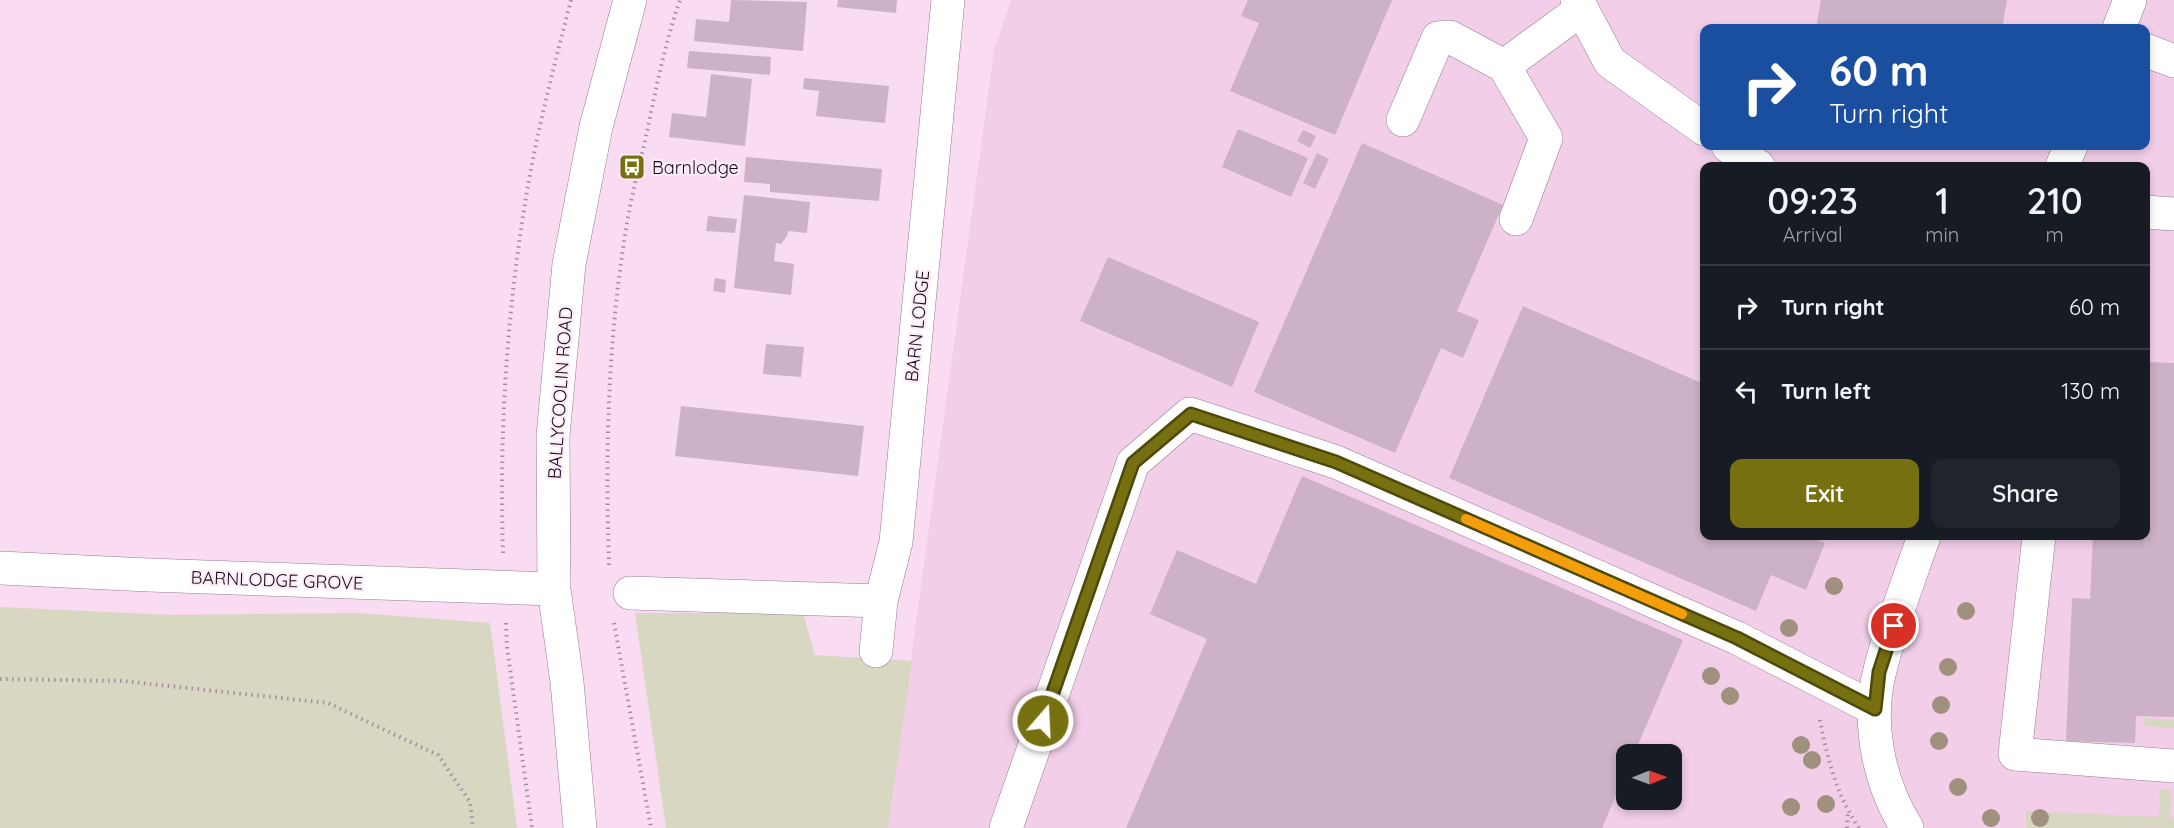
<!DOCTYPE html>
<style>
:root{--surface:#171b24;--page:#20242c;--text:#f1f3f6;--muted:#9ea1a6;--line:#363941;--accent:#767010}
body{margin:0;font-family:Quicksand,sans-serif;background:var(--page);color:var(--text);height:100vh;display:flex;flex-direction:column;font-size:22px;white-space:nowrap}
*{box-sizing:border-box;margin:0}
p{font-size:20px;color:var(--muted)}
.icon{flex:none;width:33px;height:33px;fill:none;stroke:currentColor;stroke-width:2;stroke-linecap:round;stroke-linejoin:round}
.map{position:relative;flex:1;overflow:hidden}
.side{position:absolute;left:1700px;top:162px;width:450px;height:378px;display:flex;flex-direction:column;background:var(--surface);border-radius:12px;box-shadow:0 3px 9px #0003}
.side>*{flex:none}
.hud{position:absolute;left:1700px;top:24px;width:450px;height:126px;border-radius:12px;box-shadow:0 3px 9px #0003;background:#1a4fa0;color:#fff;overflow:hidden}
.needle{width:39px;rotate:89deg}
.fabs{position:absolute;left:1616px;top:744px;display:grid;gap:12px}
.fabs a{display:grid;place-items:center;width:66px;height:66px;border-radius:12px;background:var(--surface);box-shadow:0 3px 9px #0003;font-size:30px}
.pin{position:absolute;display:grid;place-items:center;width:51px;height:51px;color:#fff;margin:-26px;border:3px solid #fff;border-radius:50%;box-shadow:0 2px 6px #0007}
.me{position:absolute;width:66px;margin:-33px;rotate:19deg;stroke-linejoin:round;filter:drop-shadow(0 0 4px #0008)}
.turn{display:flex;align-items:center;gap:21px;height:126px;padding:0 30px;font-size:27px}
.turn .icon{width:78px;height:78px;stroke-width:2.5}
.turn b{display:block;font-size:42px;line-height:51px}
.eta{display:flex;justify-content:space-evenly;align-items:center;height:102px;text-align:center}
.eta b{font-size:36px;font-weight:600;line-height:42px}
.button{display:flex;gap:12px;margin-top:auto;padding:12px 30px}
.button a{flex:1;height:69px;border-radius:12px;background:var(--accent);color:#fff;font-size:24px;font-weight:600;line-height:69px;text-align:center}
.button a+a{background:var(--page);color:var(--text)}
ul{padding:0;list-style:none}
li{display:flex;align-items:center;gap:18px;height:84px;padding:0 30px;border-top:2px solid var(--line)}
li div{flex:1}
li b{display:block;font-size:22px}
li em{font-style:normal}
.map>svg:first-child{display:block}
</style>
<div class="map">
<svg width="2174" height="828" viewBox="0 0 2174 828">
<rect width="100%" height="100%" fill="#f9dbf2"/>
<!-- built -->
<path fill="#f2cee9" fill-rule="evenodd" d="M1011,0h1163v828h-1286l106,-777zM1704,28h441v118h-441zM1704,166h441v370h-441zM1626,754h45v46h-45z"/>
<!-- green -->
<path fill="#d8d8c2" d="M0,607l172,8 186,-2 132,10 27,205h-517z
M635,613h168l12,42 97,6 -24,167h-222z
M2144,718l30,2v8l-30,-2z
M2160,789l12,1 -2,27 4,1v10h-148v-17l133,6z"/>
<!-- building -->
<path fill="#cdb1c6" d="M731,0l76,2 -4,49 -109,-10 2,-22 33,3z
M838,0h59l-1,13 -59,-6z
M1248,0h144l-57,135 -105,-44 29,-68 -18,-7z
M1821,0h186l-5,28h-186z
M689,51l82,6 -1,18 -83,-7z
M711,74l41,5 -7,67 -76,-9 3,-24 34,4z
M804,78l85,8 -4,37 -69,-7 3,-25 -16,-2z
M1238,129l70,29 -17,39 -69,-30z
M1303,130l13,6 -6,12 -13,-7z
M1362,143l141,62 -46,106 22,9 -16,38 -22,-10 -46,105 -141,-61z
M1317,153l12,6 -14,30 -12,-6z
M746,157l136,12 -3,32 -109,-9v-8l-26,-2z
M744,195l66,7 -3,31 -19,-2 -1,5 -6,8 -5,-1 -2,18 20,3 -3,31 -57,-7z
M708,216l29,3 -2,14 -29,-2z
M1108,257l151,65 -27,65 -152,-66z
M715,278l11,2 -1,13 -12,-2z
M1523,306l181,78v152h103l18,7 -19,47 -35,-15 -15,36 -307,-133z
M766,344l38,3 -3,30 -38,-3z
M2145,362l29,1v354l-38,-1 -1,27 -69,-2 6,-143 18,1 3,-63h52z
M681,406l183,20 -6,50 -183,-20z
M1302,476l381,164 -49,114h-8v18l-24,56h-476l81,-189 -57,-25 27,-64 79,34z"/>
<g fill="none" stroke-linecap="round" stroke-linejoin="round">
<defs>
<path id="minor" d="M1577,0l33,62 94,67
M2119,28l11,-28
M2145,50l29,11
M1403,120l35,-82 12,-1 54,29
M1728,146l30,20
M2062,166l9,-20
M2145,212l29,2
M1516,219l30,-81 -42,-72 78,-57
M2039,536l-24,218 159,12
M0,568l149,7 405,14
M630,593l251,8
M876,651l5,-50 15,-59 52,-542
M580,828l-13,-146 -13,-93 -1,-153 16,-172 27,-137 34,-127
M1006,828l127,-365 57,-49 146,48 401,176 138,71
M1907,828c-28,-45 -41,-105 -27,-158 11,-45 29,-90 44,-134"/>
</defs>
<!-- minor casing -->
<use href="#minor" stroke="#987c91" stroke-width="34"/>
<!-- path -->
<path stroke="#a58ea0" stroke-width="4" stroke-dasharray="1.5 4.5" stroke-linecap="butt" d="M503,553c-4,-122 4,-247 25,-367 11,-63 27,-124 43,-186
M609,565c-4,-117 -1,-237 20,-353 5,-27 12,-53 18,-80 9,-44 18,-89 33,-132
M506,623l1,24 25,181
M614,623l37,205
M0,679l122,2 206,22 110,52 32,47 3,26
M1820,720c7,38 17,76 39,108
M1847,828l1,-16"/>
<!-- minor -->
<use href="#minor" stroke="#fff" stroke-width="33"/>
</g>
<!-- trees -->
<g fill="#a0917f">
<circle cx="1834" cy="586" r="9"/>
<circle cx="1966" cy="611" r="9"/>
<circle cx="1789" cy="628" r="9"/>
<circle cx="1948" cy="667" r="9"/>
<circle cx="1711" cy="676" r="9"/>
<circle cx="1730" cy="696" r="9"/>
<circle cx="1941" cy="705" r="9"/>
<circle cx="1939" cy="741" r="9"/>
<circle cx="1801" cy="745" r="9"/>
<circle cx="1812" cy="760" r="9"/>
<circle cx="1958" cy="787" r="9"/>
<circle cx="1826" cy="804" r="9"/>
<circle cx="1791" cy="807" r="9"/>
<circle cx="1991" cy="818" r="9"/>
<circle cx="2040" cy="818" r="9"/>
</g>
<g fill="none" stroke-linecap="round" stroke-linejoin="round">
<defs>
<path id="route" d="M1043,721l90,-258 58,-49 145,48 401,176 138,71 4,-37 15,-46"/>
</defs>
<!-- route casing -->
<use href="#route" stroke="#4d490a" stroke-width="15"/>
<!-- route -->
<use href="#route" stroke="#767010" stroke-width="10"/>
<!-- slow -->
<path stroke="#f59e0b" stroke-width="10" d="M1466,519l216,95"/>
</g>
<!-- icons -->
<defs>
<symbol id="bus-square" viewBox="-11 -11 22 22"><rect x="-9" y="-9" width="18" height="18" rx="4" fill="#767010" stroke="#ffecfa"/><path d="M-5-6H5V4H4V6H2V4H-2V6H-4V4H-5ZM-3.5-4V0h7V-4ZM-3.5 1.2v1.5H-2V1.2ZM2 1.2v1.5H3.5V1.2Z" fill="#fff"/></symbol>
</defs>
<g fill-rule="evenodd">
<use href="#bus-square" x="617" y="152" width="30" height="30"/>
</g>
<g text-anchor="middle" dominant-baseline="central" stroke-width="4.5" stroke-linejoin="round" paint-order="stroke">
<!-- poi labels -->
<g font-size="18" fill="#180e16" stroke="#ffecfa" text-anchor="start">
<text x="652" y="167">Barnlodge</text>
</g>
<!-- street labels -->
<g font-size="18" fill="#180e16" stroke="#ffecfa">
<text transform="translate(917 326) rotate(-84)">BARN LODGE</text>
<text transform="translate(560 393) rotate(-86)">BALLYCOOLIN ROAD</text>
<text transform="translate(277 580) rotate(2)">BARNLODGE GROVE</text>
</g>
</g>
</svg>
<div class="fabs">
<a><svg class="needle" viewBox="-14 -14 28 28"><path d="M0-13l5 13h-10z" fill="#e53935"/><path d="M0 13l5-13h-10z" fill="#9ea1a6"/></svg></a>
</div>
<div class="pin" style="left:1894px;top:626px;background:#d93025"><svg class="icon" aria-label="arrive" viewBox="0 0 24 24"><path d="M6 21V4h12l-3 4 3 4H6"/></svg></div>
<svg class="me" style="left:1043px;top:721px" viewBox="-20 -20 40 40"><circle r="17" fill="#767010" stroke="#fff" stroke-width="3"/><path d="M0-11L8 9 0 5-8 9z" fill="#fff"/></svg>
<div class="hud">
<div class="turn"><svg class="icon" aria-label="right" viewBox="0 0 24 24"><path d="M7 20v-9h11M14 6l5 5-5 5"/></svg><div><b>60 m</b>Turn right</div></div>
</div>
<section class="side">
<div class="eta">
<div><b>09:23</b><p>Arrival</p></div>
<div><b>1</b><p>min</p></div>
<div><b>210</b><p>m</p></div>
</div>
<ul>
<li><svg class="icon" aria-label="right" viewBox="0 0 24 24"><path d="M7 20v-9h11M14 6l5 5-5 5"/></svg><div><b>Turn right</b></div><em>60 m</em></li>
<li><svg class="icon" aria-label="left" viewBox="0 0 24 24"><path d="M17 20v-9H6M10 6l-5 5 5 5"/></svg><div><b>Turn left</b></div><em>130 m</em></li>
</ul>
<div class="button"><a>Exit</a><a>Share</a></div>
</section>
</div>
